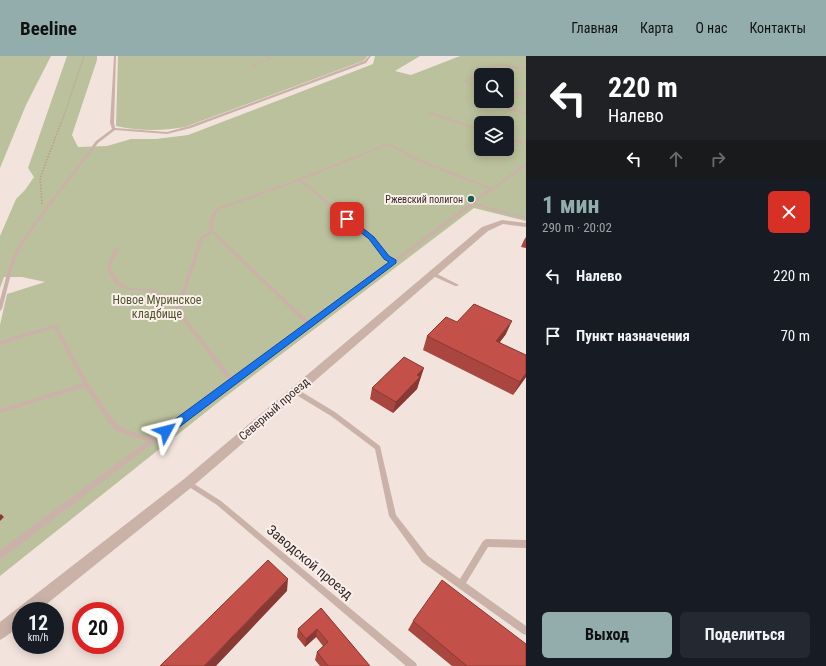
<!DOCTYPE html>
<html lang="ru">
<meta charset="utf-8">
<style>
:root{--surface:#171b24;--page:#242831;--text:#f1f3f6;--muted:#9ea1a6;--accent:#92adac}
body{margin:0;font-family:"Roboto Condensed",sans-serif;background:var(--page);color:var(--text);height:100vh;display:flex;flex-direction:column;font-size:15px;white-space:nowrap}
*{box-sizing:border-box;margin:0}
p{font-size:13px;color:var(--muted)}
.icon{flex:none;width:22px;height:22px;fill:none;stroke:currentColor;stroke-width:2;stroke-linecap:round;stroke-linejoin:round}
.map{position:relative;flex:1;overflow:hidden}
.drawer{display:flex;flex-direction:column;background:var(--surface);width:300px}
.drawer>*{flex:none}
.hud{background:#202124;color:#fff;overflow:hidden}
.fabs{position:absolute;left:474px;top:12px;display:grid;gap:8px}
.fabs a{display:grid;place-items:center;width:40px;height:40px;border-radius:6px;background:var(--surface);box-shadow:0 2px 10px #0003;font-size:20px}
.speed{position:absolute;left:12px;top:546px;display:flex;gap:8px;font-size:20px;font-weight:700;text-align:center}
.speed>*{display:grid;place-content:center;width:52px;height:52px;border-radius:50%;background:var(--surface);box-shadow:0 2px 10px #0003;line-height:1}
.speed small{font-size:10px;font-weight:400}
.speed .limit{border:6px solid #d22;background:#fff;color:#111}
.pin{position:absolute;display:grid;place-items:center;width:34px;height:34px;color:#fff;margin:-17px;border-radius:8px;box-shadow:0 2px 6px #0006}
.me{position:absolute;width:44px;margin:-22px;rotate:52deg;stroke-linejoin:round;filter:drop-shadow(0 0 3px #0008)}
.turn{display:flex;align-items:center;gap:14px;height:84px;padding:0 16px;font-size:18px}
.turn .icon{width:52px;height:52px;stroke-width:2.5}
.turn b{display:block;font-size:28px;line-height:34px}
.lanes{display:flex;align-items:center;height:38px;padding:0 16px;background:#0003;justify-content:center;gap:20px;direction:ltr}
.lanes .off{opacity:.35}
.round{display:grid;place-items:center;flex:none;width:42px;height:42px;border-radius:6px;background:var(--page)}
.head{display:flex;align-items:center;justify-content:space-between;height:68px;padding:0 16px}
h1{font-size:24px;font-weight:700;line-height:30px;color:var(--accent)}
.cta{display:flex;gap:8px;margin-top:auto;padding:8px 16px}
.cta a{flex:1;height:46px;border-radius:6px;background:var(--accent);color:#111;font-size:16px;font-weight:700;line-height:46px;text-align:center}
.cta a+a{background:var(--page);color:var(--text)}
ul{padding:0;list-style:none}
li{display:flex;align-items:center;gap:12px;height:60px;padding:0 16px}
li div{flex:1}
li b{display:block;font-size:15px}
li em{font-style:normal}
header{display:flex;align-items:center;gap:24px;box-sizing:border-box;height:56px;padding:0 20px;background:var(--accent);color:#111}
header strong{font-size:19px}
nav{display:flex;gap:22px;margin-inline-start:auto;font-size:14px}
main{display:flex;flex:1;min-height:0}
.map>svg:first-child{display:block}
</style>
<header>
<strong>Beeline</strong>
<nav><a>Главная</a><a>Карта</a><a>О нас</a><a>Контакты</a></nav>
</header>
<main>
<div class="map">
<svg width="526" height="610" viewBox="0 0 526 610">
<rect width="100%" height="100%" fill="#f2e4dd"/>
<!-- green -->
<path fill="#bcc19d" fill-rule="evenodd" d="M0,0h51l-25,49 -26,63z
M67,0h30v4l-25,75 6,12 29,-1 24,-7h25l32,-4 185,-71 2,-8h45l-25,15 16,4 49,-19h66v165l-52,-13 -253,192 -221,176v-251l7,-31 38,-12 -23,-5h-18l-4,11v-52l16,-37 9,-9 9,-13 -6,-9zM481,19h26v26h-26zM481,67h26v26h-26z
M118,0h250l-5,5 -178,66c-23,4 -47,4 -69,-1z"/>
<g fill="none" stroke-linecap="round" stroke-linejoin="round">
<!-- path-far1 -->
<path stroke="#b69c93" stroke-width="1" stroke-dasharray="1 1" stroke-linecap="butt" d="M61,68l23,-68"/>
<!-- path -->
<path stroke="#b69c93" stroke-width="1.5" stroke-dasharray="1.5 1.5" stroke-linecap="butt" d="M42,148l-2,-26 21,-55"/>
<!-- lane -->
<path fill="#cab2a9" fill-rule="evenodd" d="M114,0h2l-2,67 1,5 52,4 22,-6 151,-56 24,-9 5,-5h2l-5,7 -175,65 -24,6 -52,-4 -17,13 -54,71 -23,33 -9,23 -10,39 -2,2v-11l8,-30 9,-23 25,-35 54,-71 16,-12 -2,-6z
M264,0h3l5,3 -21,8v-2l18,-6z
M499,7l27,5v2l-27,-5 -33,17 15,3v2l-18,-5z
M507,35l19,3v2l-19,-3z
M508,52l18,4v2l-19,-4v-1z
M430,56l51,17v2l-52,-17v-2z
M507,81l19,6v2l-19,-6z
M388,87l31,16 73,29 34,-25v3l-51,37 51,14v2l-53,-14 -316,236 -1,2h-3l-150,115 -3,1v-9l147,-109 -23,-7 -9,-4 -6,-7 -24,-36 -85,26v-4l83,-26 -29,-55 -54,17v-4l53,-16h4l31,58 25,36 6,7 9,4 24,8 77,-57 -48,-63 -4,-12 -27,-15 -21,-1 -9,-3 -6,-4 -7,-14 1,-7 8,-15h2l2,1 -8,14 -1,7 7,12 12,7 23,1 25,13 22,-65 10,-6c-2,-10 0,-16 7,-23l81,-29zM388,89l29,16 72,28 -96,71 -4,-3 -17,-20 -70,-57zM299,125l71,58 15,20 5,3 -80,59 -10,-8 -86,-82c-1,-9 -1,-15 5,-21zM212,177l84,82 10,9 -73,54 -48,-61 -4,-12 23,-67z
M431,217h4l24,12 -2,1h-2l-24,-11z
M293,333h4l38,23 45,34 16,69 32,41 32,23 23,-38 3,-2 40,1v8l-38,-1 -22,36 60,43v9l-3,-1 -101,-72 -33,-46 -14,-67 -44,-33 -38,-23 -1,-2z
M188,424l33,21 195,162 1,3h-11l-189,-161 -31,-20 -1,-2 1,-2z"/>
<!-- street -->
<path fill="#cab2a9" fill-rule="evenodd" d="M502,164l24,3v4l-23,-3 -15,7 -296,256 -154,124h-17v14l-16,12 -5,3v-18l184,-143 298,-252z"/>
</g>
<!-- wall -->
<path fill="#a9463f" d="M526,181v11l-5,-1 3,-7z
M457,266l49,12 -6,8 26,35 -13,18 -90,-45 4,-14z
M420,324l-1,1 -2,8 -24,24 -23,-14 2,-11z
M321,552l49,58h-50l-5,-6 2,-8 6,-6 -7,-9 -11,10 -8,-10 1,-8z
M413,565l113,45h-74l-44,-36z"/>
<!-- shaded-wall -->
<path fill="#893933" d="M512,265l-6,13 -16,20 6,-13z
M424,312l-7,21 -24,24 3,-11 21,-27z
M526,317v4l-13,18 7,-13z
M1,458l3,3 -4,4v-6z
M288,523l-1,12 -71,75h-12z
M317,573l-1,8 -11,10 1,-8z"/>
<!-- building -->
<path fill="#c45149" stroke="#893933" d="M474,248l38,17 -16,20 30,14v18l-6,9 -93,-46 19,-19 11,5z
M404,301l20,11 -7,7 3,2 -24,25 -24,-14z
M268,504l20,19 -84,87h-44z
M442,524l84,64v22h-59l-54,-45z
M321,552l49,58h-42l-11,-14 11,-10 -11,-13 -11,10 -8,-10z"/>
<!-- route -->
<path fill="#1a73e8" stroke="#114b97" d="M345,161h4l25,20 15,19 7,4v3l-226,171h-7l-2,-3 2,-3 226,-166 -5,-3 -15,-20 -24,-19z"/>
<!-- markers -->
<circle fill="#1f5852" stroke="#faefea" stroke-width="1.5" cx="471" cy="143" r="4"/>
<g text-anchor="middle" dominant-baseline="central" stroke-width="4" stroke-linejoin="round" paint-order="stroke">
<!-- far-poi labels -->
<g font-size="10" fill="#372b29" stroke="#faefea" text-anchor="end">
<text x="463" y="143">Ржевский полигон</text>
</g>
<!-- park labels -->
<g font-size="12" fill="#4e552d" stroke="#faefea">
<text x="157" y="244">Новое Муринское<tspan x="157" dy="14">кладбище</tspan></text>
</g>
<!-- street labels -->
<g font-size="12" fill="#372b29" stroke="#faefea">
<text transform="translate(274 353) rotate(-41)">Северный проезд</text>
</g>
<!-- near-street labels -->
<g font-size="14" fill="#372b29" stroke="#faefea">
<text transform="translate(310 506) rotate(40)">Заводской проезд</text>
</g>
</g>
</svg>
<div class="fabs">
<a><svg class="icon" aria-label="search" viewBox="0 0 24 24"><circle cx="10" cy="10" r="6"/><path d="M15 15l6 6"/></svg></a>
<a><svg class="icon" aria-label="layers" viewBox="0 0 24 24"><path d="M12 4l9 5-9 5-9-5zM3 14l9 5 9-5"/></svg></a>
</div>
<div class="speed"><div>12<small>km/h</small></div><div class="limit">20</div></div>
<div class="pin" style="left:347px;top:163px;background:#d93025"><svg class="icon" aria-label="arrive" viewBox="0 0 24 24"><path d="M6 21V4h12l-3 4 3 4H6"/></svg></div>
<svg class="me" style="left:166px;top:375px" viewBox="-20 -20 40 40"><path d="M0-17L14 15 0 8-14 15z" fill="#1a73e8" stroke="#fff" stroke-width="4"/></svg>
</div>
<section class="drawer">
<div class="hud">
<div class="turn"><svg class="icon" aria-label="left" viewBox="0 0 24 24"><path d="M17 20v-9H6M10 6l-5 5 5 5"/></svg><div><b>220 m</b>Налево</div></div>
<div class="lanes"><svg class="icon" aria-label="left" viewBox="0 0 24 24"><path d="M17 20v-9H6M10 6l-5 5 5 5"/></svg><svg class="icon off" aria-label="ahead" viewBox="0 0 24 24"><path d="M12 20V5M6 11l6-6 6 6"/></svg><svg class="icon off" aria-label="right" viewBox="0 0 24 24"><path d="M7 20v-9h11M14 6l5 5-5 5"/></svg></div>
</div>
<div class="head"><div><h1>1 мин</h1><p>290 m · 20:02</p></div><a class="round" style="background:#d93025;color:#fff"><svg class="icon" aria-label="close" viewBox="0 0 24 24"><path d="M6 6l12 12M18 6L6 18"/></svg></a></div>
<ul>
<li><svg class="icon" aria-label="left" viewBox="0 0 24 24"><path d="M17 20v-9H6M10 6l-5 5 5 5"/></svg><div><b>Налево</b></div><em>220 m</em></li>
<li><svg class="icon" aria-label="arrive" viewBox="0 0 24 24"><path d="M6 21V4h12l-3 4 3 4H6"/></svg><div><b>Пункт назначения</b></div><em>70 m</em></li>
</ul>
<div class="cta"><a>Выход</a><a>Поделиться</a></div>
</section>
</main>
